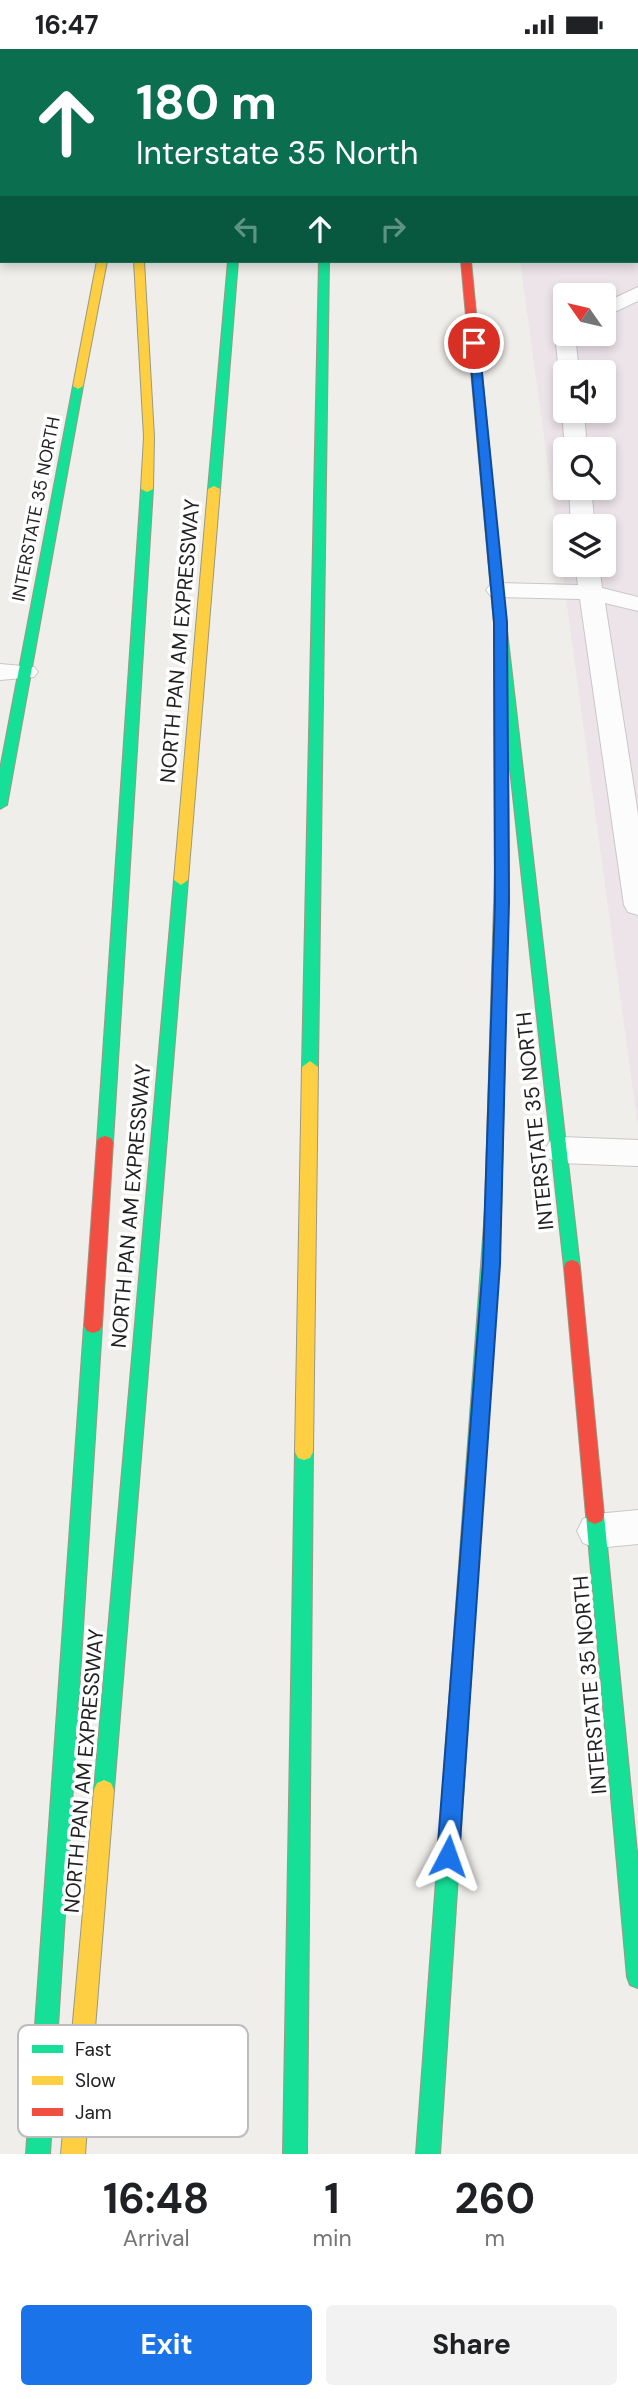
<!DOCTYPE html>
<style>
:root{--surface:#fff;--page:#f2f2f2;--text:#202124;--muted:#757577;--accent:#1a73e8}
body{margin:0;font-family:"DM Sans",sans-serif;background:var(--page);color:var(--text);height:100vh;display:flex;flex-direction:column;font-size:26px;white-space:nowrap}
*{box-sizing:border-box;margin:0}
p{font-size:23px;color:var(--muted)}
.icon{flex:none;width:38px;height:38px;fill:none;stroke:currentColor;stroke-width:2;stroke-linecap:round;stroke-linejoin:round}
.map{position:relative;height:2105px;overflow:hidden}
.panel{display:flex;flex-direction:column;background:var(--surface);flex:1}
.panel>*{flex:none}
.guide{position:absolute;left:0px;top:0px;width:639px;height:214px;box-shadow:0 4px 10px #0003;background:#0b6e4f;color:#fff;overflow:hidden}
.needle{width:46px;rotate:304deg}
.fabs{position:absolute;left:553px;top:234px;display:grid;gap:14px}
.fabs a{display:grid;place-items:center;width:63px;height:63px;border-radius:7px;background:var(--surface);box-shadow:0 4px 10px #0003;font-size:35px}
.pin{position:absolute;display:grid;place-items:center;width:60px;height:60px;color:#fff;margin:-30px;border:4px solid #fff;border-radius:50%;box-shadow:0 2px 7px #0007}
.me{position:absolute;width:77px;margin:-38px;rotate:4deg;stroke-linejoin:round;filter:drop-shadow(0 0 5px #0008)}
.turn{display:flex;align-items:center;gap:24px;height:147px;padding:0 21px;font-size:32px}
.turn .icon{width:91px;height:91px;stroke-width:2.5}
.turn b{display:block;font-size:49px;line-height:60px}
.lanes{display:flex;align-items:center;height:66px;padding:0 21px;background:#0003;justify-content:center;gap:35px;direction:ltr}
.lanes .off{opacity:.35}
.eta{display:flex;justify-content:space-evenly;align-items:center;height:119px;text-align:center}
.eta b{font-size:42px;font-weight:700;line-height:49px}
.cta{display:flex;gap:14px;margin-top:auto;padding:14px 21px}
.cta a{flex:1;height:80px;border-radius:7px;background:var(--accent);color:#fff;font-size:28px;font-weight:700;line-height:80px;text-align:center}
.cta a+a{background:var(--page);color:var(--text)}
.status{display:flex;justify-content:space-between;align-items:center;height:49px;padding:0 35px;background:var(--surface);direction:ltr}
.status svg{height:19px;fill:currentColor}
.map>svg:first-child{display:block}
</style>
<div class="status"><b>16:47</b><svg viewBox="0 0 49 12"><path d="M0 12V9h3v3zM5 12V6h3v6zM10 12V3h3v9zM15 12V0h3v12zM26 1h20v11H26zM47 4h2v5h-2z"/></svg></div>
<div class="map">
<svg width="638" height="2105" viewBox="0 0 638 2105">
<rect width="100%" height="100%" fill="#f0eeeb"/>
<!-- industrial -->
<path fill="#ede4e9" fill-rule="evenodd" d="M491,0h147v1078l-118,-866h117v-210zM565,247h39v38h-39zM565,324h39v38h-39zM565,401h39v38h-39zM565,478h39v38h-39z"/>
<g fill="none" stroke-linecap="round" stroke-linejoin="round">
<defs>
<path id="lane" d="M496,0h16l-17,2z
M0,93h2v10h-2z
M2,167v17l-2,1v-17z
M638,238v14l-34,16v-14z
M565,279v6h10l4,39h-14v5l-6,-5 -4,-39z
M565,358v4h19l3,39h-22l-3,-39z
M569,439h22l4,39h-24z
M575,516h24l3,23 36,9v14l-33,-8 33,211v101l-10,-3 -4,-7 -44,-306 -82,-2 -8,-2 -4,-5 4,-5 8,-2 80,2z
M0,615l34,3 4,5 -4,5 -34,3z
M561,1088l77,3v26l-77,-3 -11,-4 -5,-9 5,-9z
M638,1461v34l-42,4 -13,-5 -6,-12 6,-12 13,-5z"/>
<path id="street" d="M637,79h1v12h-1z"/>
<path id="fast" d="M139,0h8v2h-8z
M248,0h8v2h-8z
M324,0h8v2h-8z
M228,212h10l-18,228 -6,3 -6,-3z
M319,212h10l-11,806 -8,6 -8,-6z
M78,334l5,3 -76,419 -7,4v-40l73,-383z
M147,437l6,3 -40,653 -2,4h-12l-2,-4 44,-653z
M500,569l6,4 74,645 -2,5 -6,2 -6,-2 -2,-5 -56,-517 1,121 -7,5 -7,-5 -1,-249z
M181,826l7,5 -74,910 -3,7 -7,3 -7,-3 -3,-7 80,-910z
M493,1155l6,2 2,5 -61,943h-24l69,-943 2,-5z
M93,1270l6,2 3,5 -52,828h-24l58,-828 3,-5z
M304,1395l6,2 3,6 -6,702h-24l12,-702 3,-6z
M595,1457l7,3 2,6 34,347v126l-8,-3 -3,-8 -41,-462 2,-6z"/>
<path id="slow" d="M447,0h8v2h-8z
M97,212h10l-24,125 -5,3 -5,-3z
M134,212h10l10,176 -1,52 -6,3 -6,-3 3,-52z
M214,437l6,3 -32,391 -7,5 -7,-5 34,-391z
M502,817l7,5 -8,340 -2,5h-12l-2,-5 10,-340z
M310,1012l8,6 -5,385 -3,6 -6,2 -6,-2 -3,-6 7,-385z
M104,1731l7,3 3,7 -29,364h-24l33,-364 3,-7z"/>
<path id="jam" d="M461,212h10l35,362 -6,4 -6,-4z
M105,1087l6,2 2,4 -11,184 -3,5 -6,2 -6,-2 -3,-5 13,-184 2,-4z
M572,1211l6,2 2,5 24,248 -2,6 -7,3 -7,-3 -2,-6 -22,-248 2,-5z"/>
</defs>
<!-- lane casing -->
<use href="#lane" stroke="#c9c8c7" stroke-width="2"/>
<!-- street casing -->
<use href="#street" stroke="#c9c8c7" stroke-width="3"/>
<!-- fast casing -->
<use href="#fast" stroke="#999a82" stroke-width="2"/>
<!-- slow casing -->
<use href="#slow" stroke="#999a82" stroke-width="2"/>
<!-- jam casing -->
<use href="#jam" stroke="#999a82" stroke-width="2"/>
<!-- lane -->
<use href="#lane" fill="#fdfcfc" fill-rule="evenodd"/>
<!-- street -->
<use href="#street" fill="#fdfcfc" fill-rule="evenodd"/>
<!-- fast -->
<use href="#fast" fill="#16e098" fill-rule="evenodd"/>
<!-- slow -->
<use href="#slow" fill="#ffcf43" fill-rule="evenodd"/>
<!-- jam -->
<use href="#jam" fill="#f24e42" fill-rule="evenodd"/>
</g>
<!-- wall -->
<path fill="#b9b6b5" d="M0,0l2,2v31h-2z
M551,0h87v22h-1v-20h-86z"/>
<!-- building -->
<path fill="#d7d4d2" stroke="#969493" stroke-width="2" d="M0,0h42v2h-40v14h-2z
M554,0h84v4h-1v-2h-82z"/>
<!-- route -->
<path fill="#1a73e8" stroke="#114b97" stroke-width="2" d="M474,291l5,3 28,279 2,279 -9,363 -41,592 -4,8 -7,3 -8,-3 -3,-8 46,-592 12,-363 -1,-279 -25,-279z"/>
<g text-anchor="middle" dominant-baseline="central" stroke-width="7" stroke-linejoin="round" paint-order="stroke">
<!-- far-street labels -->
<g font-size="18" fill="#222" stroke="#fff">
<text transform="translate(36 460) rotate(-79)">INTERSTATE 35 NORTH</text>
</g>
<!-- street labels -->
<g font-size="21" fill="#222" stroke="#fff">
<text transform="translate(180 592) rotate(-85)">NORTH PAN AM EXPRESSWAY</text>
<text transform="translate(535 1072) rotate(-96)">INTERSTATE 35 NORTH</text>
<text transform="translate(131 1157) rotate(-85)">NORTH PAN AM EXPRESSWAY</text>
<text transform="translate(590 1636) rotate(-95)">INTERSTATE 35 NORTH</text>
<text transform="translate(84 1722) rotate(-85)">NORTH PAN AM EXPRESSWAY</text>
</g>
</g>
<!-- legend -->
<rect x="18" y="1976" width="230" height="112" rx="10" fill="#fff" stroke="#bdbdbd" stroke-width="2"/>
<rect x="32" y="1996" width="31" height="8" fill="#16e098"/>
<rect x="32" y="2027" width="31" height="9" fill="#ffcf43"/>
<rect x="32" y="2059" width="31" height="8" fill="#f24e42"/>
<g font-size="19" fill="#222">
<text x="75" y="2007">Fast</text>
<text x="75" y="2038">Slow</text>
<text x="75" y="2070">Jam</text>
</g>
</svg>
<div class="fabs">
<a><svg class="needle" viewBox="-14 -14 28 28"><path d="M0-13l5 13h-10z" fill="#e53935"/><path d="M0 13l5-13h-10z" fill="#757577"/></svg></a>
<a><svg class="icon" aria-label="sound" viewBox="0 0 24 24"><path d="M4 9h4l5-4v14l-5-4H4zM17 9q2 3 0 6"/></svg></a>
<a><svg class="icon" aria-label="search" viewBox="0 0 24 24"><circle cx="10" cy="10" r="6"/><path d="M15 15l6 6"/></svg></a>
<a><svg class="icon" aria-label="layers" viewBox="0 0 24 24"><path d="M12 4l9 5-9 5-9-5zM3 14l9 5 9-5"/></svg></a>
</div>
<div class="pin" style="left:474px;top:294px;background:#d93025"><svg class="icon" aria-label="arrive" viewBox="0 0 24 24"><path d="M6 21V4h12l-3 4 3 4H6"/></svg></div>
<svg class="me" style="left:448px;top:1807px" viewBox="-20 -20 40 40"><path d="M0-17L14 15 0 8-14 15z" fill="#1a73e8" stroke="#fff" stroke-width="4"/></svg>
<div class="guide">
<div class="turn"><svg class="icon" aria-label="ahead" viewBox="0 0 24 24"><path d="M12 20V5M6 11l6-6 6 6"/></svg><div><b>180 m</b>Interstate 35 North</div></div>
<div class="lanes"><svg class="icon off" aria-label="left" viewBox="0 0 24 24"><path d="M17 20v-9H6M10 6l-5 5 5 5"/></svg><svg class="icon" aria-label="ahead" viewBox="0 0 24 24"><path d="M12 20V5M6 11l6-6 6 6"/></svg><svg class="icon off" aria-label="right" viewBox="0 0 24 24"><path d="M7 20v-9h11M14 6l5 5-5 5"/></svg></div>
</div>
</div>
<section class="panel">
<div class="eta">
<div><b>16:48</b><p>Arrival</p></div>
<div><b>1</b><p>min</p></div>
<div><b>260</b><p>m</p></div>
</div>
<div class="cta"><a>Exit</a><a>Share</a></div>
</section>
